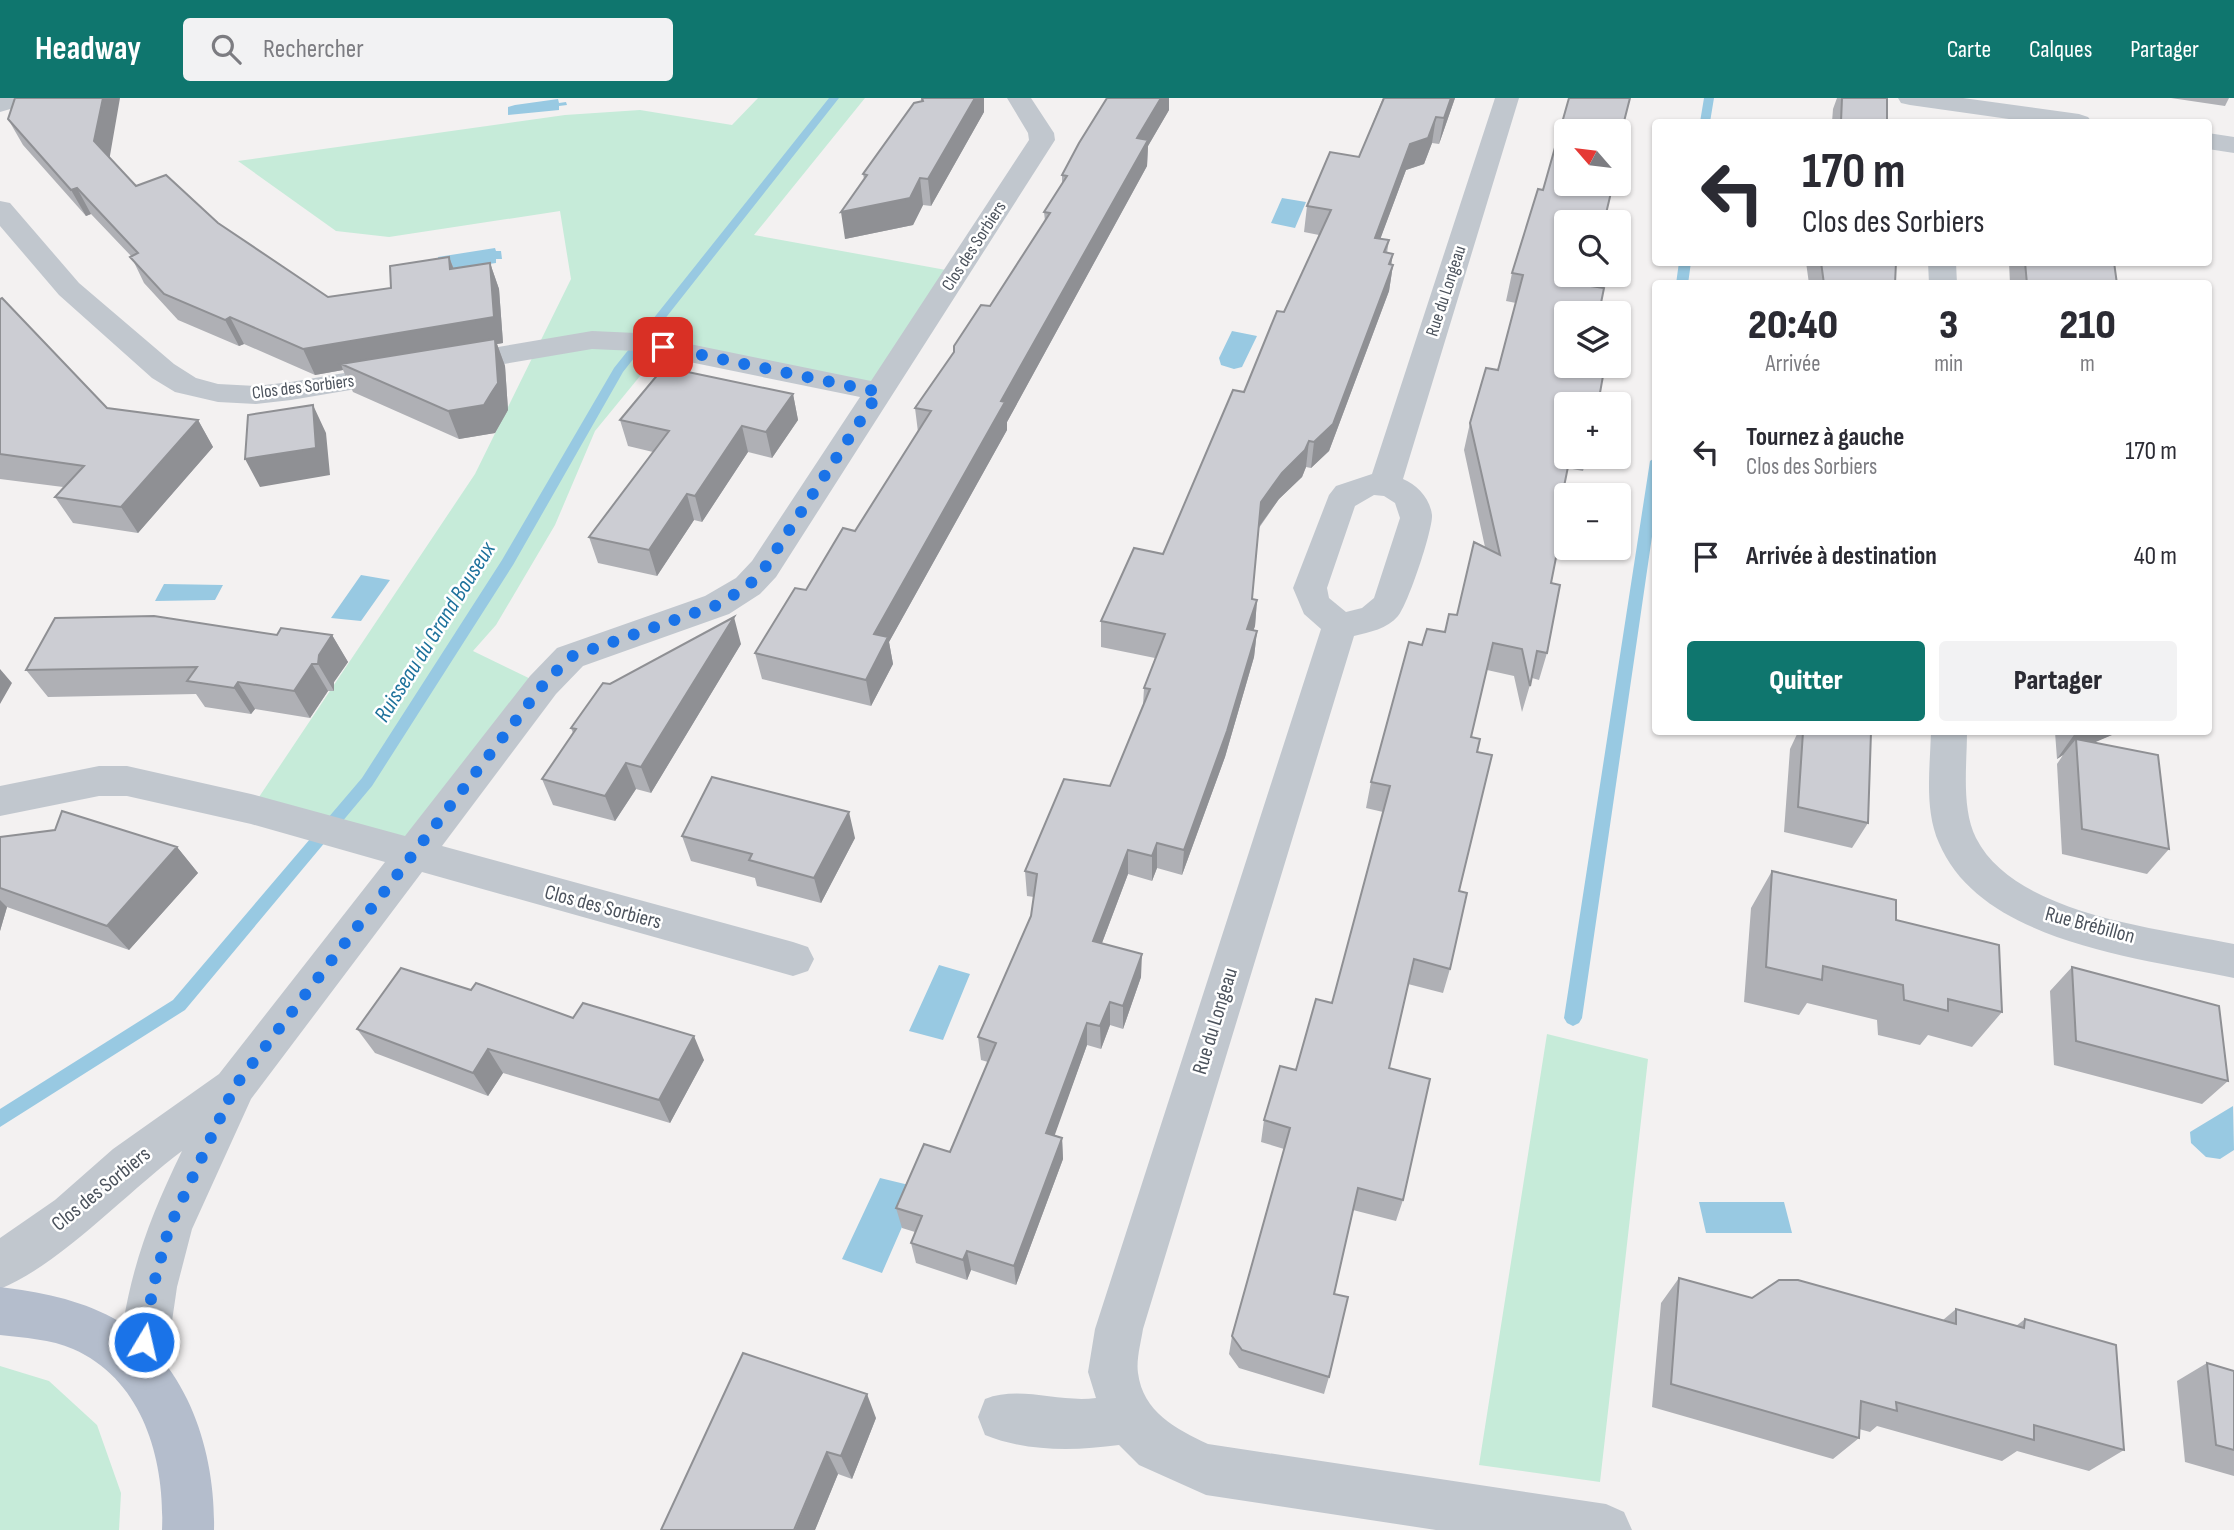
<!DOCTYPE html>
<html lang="fr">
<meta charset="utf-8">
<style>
:root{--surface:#fff;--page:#f2f2f3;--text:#2b2b33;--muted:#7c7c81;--accent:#0f766e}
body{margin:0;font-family:"Sofia Sans Condensed",sans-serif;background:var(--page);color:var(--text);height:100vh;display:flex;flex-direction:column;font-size:26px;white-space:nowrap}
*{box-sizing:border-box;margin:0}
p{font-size:23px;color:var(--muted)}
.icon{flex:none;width:38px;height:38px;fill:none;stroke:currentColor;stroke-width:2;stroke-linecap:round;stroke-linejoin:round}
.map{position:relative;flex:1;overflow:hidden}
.drawer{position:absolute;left:1652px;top:182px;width:560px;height:455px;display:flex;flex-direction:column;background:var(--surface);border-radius:7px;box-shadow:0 2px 5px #0004}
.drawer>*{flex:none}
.hud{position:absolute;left:1652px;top:21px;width:560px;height:147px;border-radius:7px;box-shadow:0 2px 5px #0004;background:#fff;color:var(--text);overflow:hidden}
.needle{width:46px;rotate:298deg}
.buttons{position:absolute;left:1554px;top:21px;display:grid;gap:14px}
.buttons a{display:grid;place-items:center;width:77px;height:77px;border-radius:7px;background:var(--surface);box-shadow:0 2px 5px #0004;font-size:35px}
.pin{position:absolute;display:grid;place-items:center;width:60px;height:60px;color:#fff;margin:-30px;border-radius:14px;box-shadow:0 4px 10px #0006}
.me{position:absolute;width:77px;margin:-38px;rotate:9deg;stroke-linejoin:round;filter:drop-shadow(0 0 5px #0008)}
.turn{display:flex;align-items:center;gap:24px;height:147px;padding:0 35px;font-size:32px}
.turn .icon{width:91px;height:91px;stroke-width:2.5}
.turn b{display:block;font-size:49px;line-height:60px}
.eta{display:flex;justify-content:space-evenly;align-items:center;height:119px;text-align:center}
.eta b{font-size:42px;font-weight:800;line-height:49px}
.action{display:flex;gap:14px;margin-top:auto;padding:14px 35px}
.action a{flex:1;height:80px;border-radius:7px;background:var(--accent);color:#fff;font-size:28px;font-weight:800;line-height:80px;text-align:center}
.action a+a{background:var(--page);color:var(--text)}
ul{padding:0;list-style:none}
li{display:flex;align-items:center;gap:21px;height:105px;padding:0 35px}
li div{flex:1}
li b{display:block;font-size:26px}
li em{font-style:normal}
header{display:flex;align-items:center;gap:42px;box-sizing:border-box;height:98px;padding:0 35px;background:var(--accent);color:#fff}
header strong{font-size:33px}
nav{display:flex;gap:38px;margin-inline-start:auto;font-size:24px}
.search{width:490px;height:63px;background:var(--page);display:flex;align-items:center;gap:18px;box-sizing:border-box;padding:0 24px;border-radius:7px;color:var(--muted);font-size:26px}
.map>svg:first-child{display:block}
</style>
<header>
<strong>Headway</strong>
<div class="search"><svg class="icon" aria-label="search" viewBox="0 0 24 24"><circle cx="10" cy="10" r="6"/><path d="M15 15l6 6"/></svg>Rechercher</div>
<nav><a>Carte</a><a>Calques</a><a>Partager</a></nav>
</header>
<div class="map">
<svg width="2234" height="1432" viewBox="0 0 2234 1432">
<rect width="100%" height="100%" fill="#f3f1f1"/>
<!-- green -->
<path fill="#c6ebd9" d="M758,0h107l-111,137 203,37 -78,120 -216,-44 -68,83 -40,94 -59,100 -23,26 70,34 -130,169 -162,-45 224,-335 96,-195 -11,-68 -171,26 -53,-6 -98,-70 327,-46 75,-5 92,15z
M1547,936l101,25 -48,423 -121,-17z
M0,1268l49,15 48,44 24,68 -2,37h-119z"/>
<!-- water -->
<path fill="#98c9e2" d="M558,1l1,4 7,-1 1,3 -8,1v4l-51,5v-8l7,-2z
M1282,100l24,4 -11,26 -24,-5z
M495,150l1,3h5l1,8h-6v4l-58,8v-14z
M1232,233l25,5 -15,31 -8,2 -13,-4 -2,-7z
M361,477l29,5 -29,41 -30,-3z
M164,486l59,1 -8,15 -60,1z
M939,867l31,9 -27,66 -34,-9z
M2233,1008l1,44 -14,9 -14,-2 -15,-14 -1,-11z
M880,1080l29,7 3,19 -30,69 -40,-14z
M1699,1104h85l8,31h-86z"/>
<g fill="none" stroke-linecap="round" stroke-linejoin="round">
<!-- stream -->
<path fill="#98c9e2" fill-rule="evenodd" d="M829,0h10l-216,274 -110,193 -141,221 -187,224 -185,117v-18l173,-109 189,-222 140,-218 112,-192z
M1704,0h10l-4,24h-10z
M1679,164h12l-3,22h-12z
M1656,359v52l-74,509 -3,5 -6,3 -6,-3 -3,-5 86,-557z"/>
<!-- minor -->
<path fill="#c1c7ce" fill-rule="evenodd" d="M0,0h34l-3,5 -31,9z
M1007,0h24l23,35 1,7 -279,437 -16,17 -31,20 -146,52 -27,28 -114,152 351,96 15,5 6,12 -6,12 -15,5 -371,-104 -171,227 -59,130 -15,58 -12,82 -8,17 -17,8 -17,-8c-9,-21 -4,-39 0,-62 11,-66 30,-113 59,-173 -55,41 -121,113 -182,138v-51l55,-38 58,-51 106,-75 166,-212 -134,-38 -124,-28h-28l-99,20v-30l99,-20h28l124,28 154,42 125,-160 27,-28 148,-52 31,-18 16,-17 108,-164 -224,-46 -44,-2 -301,51 -35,4 -38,-2 -43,-10 -23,-14 -93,-83 -59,-69v-25l10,2 69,80 95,81 22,14 22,6 38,2 35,-4 301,-51 44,2 235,48 158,-241 -1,-7z
M1495,0h24l-116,381c14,6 27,19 29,36 1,14 -24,90 -34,101 -11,13 -28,16 -44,20l-211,693c-2,13 -7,31 -5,44 5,39 38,56 70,71l398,60 18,8 8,18h-196l-230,-35 -67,-30 -20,-20c-44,6 -92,7 -134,-10l-7,-18 7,-18c35,-14 74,4 111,-1l-8,-26 7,-43 226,-700 -17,-15 -11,-26 36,-93 7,-9 36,-12zM1374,397l10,1 11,7 5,15 -26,80 -12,10 -16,4 -17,-14 -2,-10 28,-82z
M1898,0h65l116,16 9,3 4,5h-62l-120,-17 -9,-2z
M2208,35l26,4v16l-26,-4z
M1928,164h28l1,22h-28z
M1931,634h36c0,32 -6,76 9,106 39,77 182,90 258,106v34c-93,-20 -253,-35 -295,-135 -15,-34 -9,-75 -8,-111z"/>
<!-- major -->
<path fill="#b4bdcc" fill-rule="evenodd" d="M0,1189c39,5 78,12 113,31 74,41 103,133 101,212h-52c3,-69 -18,-150 -89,-181 -22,-10 -49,-11 -73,-14z"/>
</g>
<!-- wall -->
<path fill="#afb0b5" d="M921,0h63v14l-53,94 -8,-1 -10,20 -68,14 19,-60 -1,-5 58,-73z
M1107,0h62v12l-21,36 -1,20 -140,256v8l-118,212 4,22 -22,42 -109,-27 -7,-26 100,-122 63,-99 -3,-24 75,-102 55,-85 -1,-9 18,-28v-9z
M1383,0h72l-16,46 -7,-1 -8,21 -18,6 -26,69 9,1 -2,13 4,11 2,1 -4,26 -60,160 -18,17 -5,-1 -4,10 -23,22 -20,29 -7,71 5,1 -2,26 -2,5h4l-3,26 -29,100 -43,118 -25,-7 -5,13 -24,-7 -26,69 39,34 -18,52 -13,-4 -9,24 -14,-4 -33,90 8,3 1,21 -47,126 -45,-15 -4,10 -51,-17 -5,-20 4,-11 -13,-4 -6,-20 54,-56 38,-90 -7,-2 -3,-23 53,-121 3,-19 -7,-1 -2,-25 85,-85 33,-81 1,-17 11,-30 -54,-11v-26l62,-67 121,-242 35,-77 -15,-3 3,-26 52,-49z
M1837,0h50v24h-55l1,-13z
M2171,0h58l-4,8z
M8,21l101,39 27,28 82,37 110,74 63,-9 58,-31 5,12 36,-6 9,26 4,54 -6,1 8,22 3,44 -13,23 -36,6 -106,-47 -10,-22 -28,5 -71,-31 -5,2 -61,-26 -34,-37 -13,-27 -40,-42 -5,2 -63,-71z
M1566,124v235h21l-4,14 -16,-3 -10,53 -6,62 -4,70 -8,27 -7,-2 -10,34 -8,-36 -27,-6 -16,67 6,15 -18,139 -9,78 -7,24 -35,-9 -19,84 14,132 -7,21 -43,-11 -19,84 -5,83 -5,17 -85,-26 -10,-14 3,-18 52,-187 -23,-7 3,-22 32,-50 36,-67 51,-191 -17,-4 5,-26 51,-137 22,-13 13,-17 28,-68 -21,-97 6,-27 28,-53 18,-67 -10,-2 6,-28z
M1806,164h90l-1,22h-86z
M2009,164h105l3,22h-107z
M0,201l107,109 91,12 15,27 -75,86 -65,-10 -18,-26 8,-10 -63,-8z
M793,296l5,26 -26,38 -24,-6 -46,70 -8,-2 -37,56 -59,-13 -9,-26 64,-85 -25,-6 -8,-26z
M277,537h55l16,27 -14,20v9h-6l-18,27 -55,-9 -4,5 -46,-7 -9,-13 -148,3 -22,-27z
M741,546l-90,149 -15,-4 -21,32 -62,-16 -11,-26 31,-46 -2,-5 39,-44z
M1798,634h73l-3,91 -16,25 -68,-16 6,-83z
M2055,634h64l-25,10 75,107 -22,25 -85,-20 -5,-90 6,-9 -6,4z
M682,738l173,2 -34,65 -64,-17 -2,-8 -64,-17z
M0,739l177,10 21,26 -69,77 -122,-43 -7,24z
M1772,773l124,49 106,92 -30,35 -44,-12 -8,10 -42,-10 -1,-15 -70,-17 -8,12 -55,-13 7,-94z
M2072,869l156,114 -26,23 -148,-39 -4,-74z
M471,892l102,28 131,42 -34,63 -167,-50 -15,23 -113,-43 -18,-24z
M1679,1180l73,20 191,22 13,-11 60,17 9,-7 99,131 -35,21 -72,-20 -15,10 -125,-35 -7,6 -11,-3v9l-26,21 -181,-52 9,-104z
M2207,1265l27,8v105l-49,-14 -8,-81z
M876,1320l-24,61 -14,-5 -23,56h-154z"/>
<!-- shaded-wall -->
<path fill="#8f9094" d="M103,0h17l-12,69 -14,-26z
M975,0h9v14l-53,94 -3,-27z
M1161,0h8v12l-21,36 -1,20 -140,256v8l-118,212 4,22 -22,42 -5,-26 8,-46 127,-233 136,-263z
M1451,0h4l-16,46 5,-26z
M1436,19l-4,26 -8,21 -18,6 -35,94 4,-26 35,-94z
M920,80l3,27 -10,20 -68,14 -4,-27z
M77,90l14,26 -5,2 -15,-26z
M1393,156l-3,18 3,-7 -4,26 -60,160 -18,17 3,-26z
M449,159l10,26 -9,-14z
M490,165l9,26 4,54 -6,1 8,22 3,44 -13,23 -36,6 -11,-28 -107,-47 2,6 -28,5 -12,-26z
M230,219l14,27 -5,2 -14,-26z
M793,296l5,26 -26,38 -6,-26z
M313,307l13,28 4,42 -70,12 -15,-28z
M198,322l15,27 -75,86 -17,-26z
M742,328l6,26 -46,70 -7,-26z
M1309,343l-3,26 -4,10 -23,22 -21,29 3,-26 21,-29z
M687,396l7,26 -37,56 -8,-26z
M1257,502l-2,26 -10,29 2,-26z
M734,519l7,27 -90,149 -10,-26z
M1257,533l-3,26 -29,100 -43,118 2,-25z
M332,537l16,27 -14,20v9l-16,-27 1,-9z
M312,566l16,27 -18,27 -16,-27z
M0,571l12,14 -12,21z
M238,584l17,27 -4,5 -17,-26z
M2076,634h43l-42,18 -1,-11 -13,16 -6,4z
M626,665l10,26 -21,32 -10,-25z
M849,714l6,26 -34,65 -7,-25z
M1157,745v25l-5,13v-25z
M177,749l21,26 -69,77 -22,-24z
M1128,752v24l-34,90 -1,-23z
M0,802l7,7 -7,24z
M1142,856l-1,23 -18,52v-23z
M1110,904v23l-9,24 -1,-23z
M1087,925v22l-39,109 -2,-21z
M694,938l10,24 -34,63 -11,-23z
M488,951l15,24 -15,23 -15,-23z
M1062,1040l1,21 -47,126 -2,-19z
M967,1153l4,19 -4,10 -4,-20z
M867,1296l9,24 -24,61 -11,-23z
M827,1354l11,22 -23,56h-20z"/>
<!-- building -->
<path fill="#cccdd3" stroke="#8f9094" stroke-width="2" d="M15,0h88l-9,43 42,45 30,-11 52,48 110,74 63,-9 -1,-22 59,-9 1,12 40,-6 4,54 -191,32 -73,-32 -5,3 -61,-26 -34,-37 8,-4 -61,-65 -6,2 -63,-71z
M922,0h53l-47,81 -8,-1 -10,20 -69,14 26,-37 -4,-1 51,-71 9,-2z
M1107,0h54l-24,40 11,2 -147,261 4,1 -131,232 14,3 -22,43 -111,-27 40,-65 11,2 37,-62 12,3 76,-120 -16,-3 39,-56v-6l27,-41 9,1 60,-93 -6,-1 23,-36 -5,-1 17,-32z
M1384,0h67l-7,20 -8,-1 -8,21 -18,6 -35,94 14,2 -5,12 9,2 -4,10 4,1 -60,159 -19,18 -5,-1 -4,9 -23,23 -21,29 -9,97 5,1 -10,29 10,2 -30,100 -43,119 -27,-7 -5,13 -24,-6 -35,91 49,13 -19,52 -13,-4 -10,24 -13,-3 -41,110 16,5 -48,128 -47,-15 -4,9 -52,-17 11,-27 -26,-8 28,-64 26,8 46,-109 -18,-6 53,-121 6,-42 -12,-3 39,-92 46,7 40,-97 -6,-1 21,-54 -64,-13 33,-73 29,6 70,-164 11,2 33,-81 7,1 47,-102 -24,-4 23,-54 29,5z
M1569,0h61l-11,43v-10h-53v53h47l-9,38h-38v53h26l-2,11 14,2 -5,25h-33v53h36l1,10 -5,28h-32v53h4l-13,64 6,1 -12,61 9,2 -13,68 -10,-2 -7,35 -8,-37 -29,-6 -22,94 9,2 -3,13 15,3 -33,136 8,2 -17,76 -36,-10 -25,109 41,11 -27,121 -45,-12 -24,106 14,3 -19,80 -87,-27 -10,-14 58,-208 -26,-8 16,-54 16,4 20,-71 16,4 58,-217 -19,-4 38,-140 13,3 5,-16 18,3 4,-18 8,1 17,-73 26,13 -30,-132 16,-55 12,2 25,-95 -11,-2 26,-84 5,1z
M1842,0h45v24h-46z
M1821,164h75l-1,22h-71z
M2025,164h89l3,22h-90z
M2,200l105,110 91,12 -77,87 -66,-10 29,-31 -84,-12v-155z
M495,241l3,44 -6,9 -8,13 -36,6 -107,-47z
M664,269l129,27 -27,38 -24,-6 -47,70 -8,-2 -38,56 -60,-13 80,-106 -49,-11z
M313,307l3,43 -71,11 3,-44z
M154,518l123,19 4,-7 51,7 -13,20 -1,9h-6l-18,27 -56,-9 -4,6 -47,-7 10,-14 -171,3 29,-52z
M734,519l-93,150 -15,-4 -21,33 -63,-17 34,-50 -5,-1 32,-45 7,1z
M1803,634h68l-3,91 -70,-16z
M2076,641l82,16 11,94 -87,-20z
M712,679l137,35 -35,66 -65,-18 3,-6 -70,-18z
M62,713l115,36 -70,79 -107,-38v-51l55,-7z
M1772,773l124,29v20l103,25 3,67 -54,-13v12l-44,-11 -1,-15 -80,-19 -1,14 -56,-13z
M2072,869l147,39 9,75 -152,-40z
M401,870l70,22 5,-7 97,35 10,-15 111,33 -35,64 -171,-51 -15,24 -116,-44z
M1679,1180l73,20 27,-18h19l158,44v-15l68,19 1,-9 91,26 8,105 -90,-25v15l-138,-38 1,9 -36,-10 -2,37 -188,-54z
M743,1255l124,41 -26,62 -14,-4 -33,78h2h-135z
M2207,1265l27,8v79l-18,-5z"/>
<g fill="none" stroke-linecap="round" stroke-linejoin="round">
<!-- route -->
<path stroke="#1a73e8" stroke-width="12" stroke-dasharray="0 21.6" d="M144,1244l9,-55 16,-59 66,-142 308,-401 27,-28 147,-52 31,-19 16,-17 115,-177 -216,-45"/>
</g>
<g text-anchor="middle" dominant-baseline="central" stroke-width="5" stroke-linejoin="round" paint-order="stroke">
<!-- far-street labels -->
<g font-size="18" fill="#4b525c" stroke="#fff">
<text transform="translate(974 148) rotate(-57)">Clos des Sorbiers</text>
<text transform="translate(1446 193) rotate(-72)">Rue du Longeau</text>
<text transform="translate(303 289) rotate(-7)">Clos des Sorbiers</text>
</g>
<!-- street labels -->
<g font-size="21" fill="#4b525c" stroke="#fff">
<text transform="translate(603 809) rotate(15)">Clos des Sorbiers</text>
<text transform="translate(2090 827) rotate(15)">Rue Brébillon</text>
<text transform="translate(1215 923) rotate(-73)">Rue du Longeau</text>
<text transform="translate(101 1091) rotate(-39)">Clos des Sorbiers</text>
</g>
<!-- water labels -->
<g font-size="23" font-style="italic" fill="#1e729c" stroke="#fff">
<text transform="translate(435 534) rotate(-58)">Ruisseau du Grand Bouseux</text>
</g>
</g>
</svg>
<div class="buttons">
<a><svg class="needle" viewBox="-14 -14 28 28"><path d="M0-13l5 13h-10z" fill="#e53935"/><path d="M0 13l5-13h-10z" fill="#7c7c81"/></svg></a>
<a><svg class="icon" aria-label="search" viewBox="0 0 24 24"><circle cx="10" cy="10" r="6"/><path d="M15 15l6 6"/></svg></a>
<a><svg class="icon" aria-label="layers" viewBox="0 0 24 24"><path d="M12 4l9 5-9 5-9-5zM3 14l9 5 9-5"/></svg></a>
<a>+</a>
<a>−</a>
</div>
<div class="pin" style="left:663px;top:249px;background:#d93025"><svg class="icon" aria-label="arrive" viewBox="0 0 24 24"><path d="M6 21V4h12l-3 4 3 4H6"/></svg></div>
<svg class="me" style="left:144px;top:1244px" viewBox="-20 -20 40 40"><circle r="17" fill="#1a73e8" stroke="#fff" stroke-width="3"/><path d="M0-11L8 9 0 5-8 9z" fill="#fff"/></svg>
<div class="hud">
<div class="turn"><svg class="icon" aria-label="left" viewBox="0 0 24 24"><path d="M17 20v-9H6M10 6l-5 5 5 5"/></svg><div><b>170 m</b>Clos des Sorbiers</div></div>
</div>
<section class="drawer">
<div class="eta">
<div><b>20:40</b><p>Arrivée</p></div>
<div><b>3</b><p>min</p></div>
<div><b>210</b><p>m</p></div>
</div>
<ul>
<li><svg class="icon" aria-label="left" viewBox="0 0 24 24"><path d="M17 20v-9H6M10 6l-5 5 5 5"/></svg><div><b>Tournez à gauche</b><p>Clos des Sorbiers</p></div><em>170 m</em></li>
<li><svg class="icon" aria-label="arrive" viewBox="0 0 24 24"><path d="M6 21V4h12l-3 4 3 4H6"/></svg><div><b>Arrivée à destination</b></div><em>40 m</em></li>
</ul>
<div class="action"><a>Quitter</a><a>Partager</a></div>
</section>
</div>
